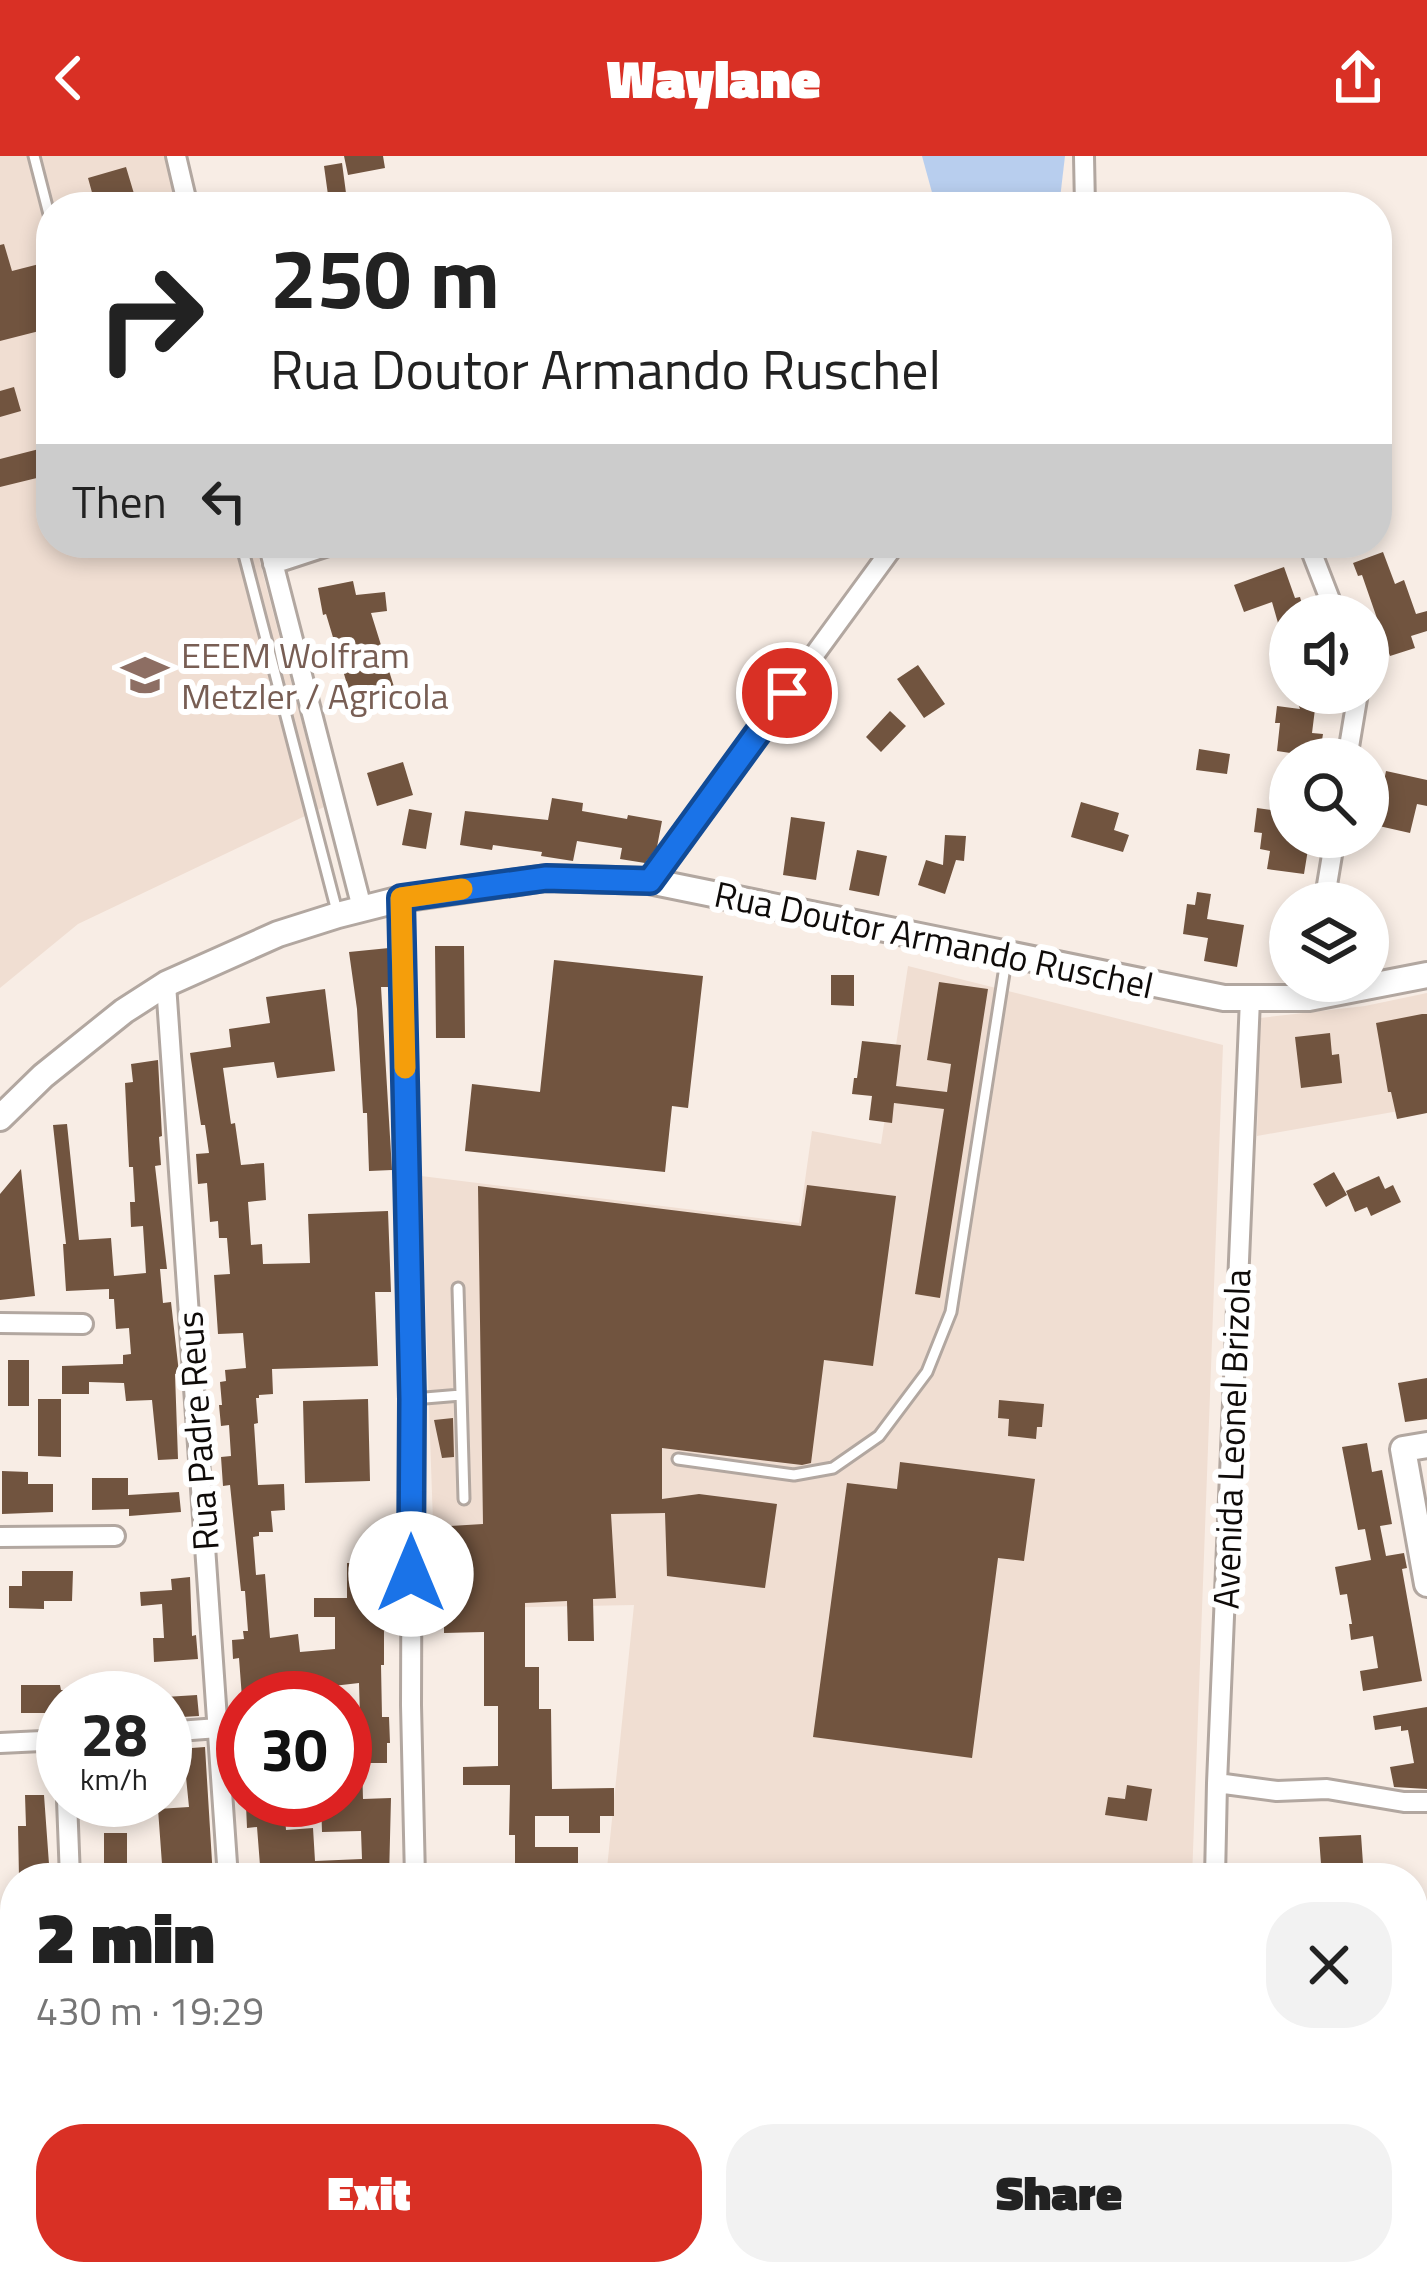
<!DOCTYPE html>
<meta charset="utf-8">
<style>
:root{--surface:#fff;--page:#f2f2f2;--text:#222;--muted:#767676;--accent:#d93025}
body{margin:0;font-family:"Titillium Web",sans-serif;background:var(--page);color:var(--text);height:100vh;display:flex;flex-direction:column;font-size:45px;white-space:nowrap}
*{box-sizing:border-box;margin:0}
p{font-size:39px;color:var(--muted)}
.icon{flex:none;width:66px;height:66px;fill:none;stroke:currentColor;stroke-width:2;stroke-linecap:round;stroke-linejoin:round}
.map{position:relative;flex:1;overflow:hidden}
.panel{position:absolute;left:0px;top:1707px;width:1428px;height:423px;display:flex;flex-direction:column;background:var(--surface);border-radius:48px 48px 0 0;box-shadow:0 6px 18px #0003}
.panel>*{flex:none}
.hud{position:absolute;left:36px;top:36px;width:1356px;height:366px;border-radius:48px;box-shadow:0 6px 18px #0003;background:#fff;color:var(--text);overflow:hidden}
.fabs{position:absolute;left:1269px;top:438px;display:grid;gap:24px}
.fabs a{display:grid;place-items:center;width:120px;height:120px;border-radius:50%;background:var(--surface);box-shadow:0 6px 18px #0003;font-size:60px}
.speed{position:absolute;left:36px;top:1515px;display:flex;gap:24px;font-size:60px;font-weight:700;text-align:center}
.speed>*{display:grid;place-content:center;width:156px;height:156px;border-radius:50%;background:var(--surface);box-shadow:0 6px 18px #0003;line-height:1}
.speed small{font-size:30px;font-weight:400}
.speed .limit{border:18px solid #d22;background:#fff;color:#111}
.pin{position:absolute;display:grid;place-items:center;width:102px;height:102px;color:#fff;margin:-51px;border:6px solid #fff;border-radius:50%;box-shadow:0 3px 12px #0007}
.me{position:absolute;width:132px;margin:-66px;rotate:0deg;stroke-linejoin:round;filter:drop-shadow(0 0 9px #0008)}
.turn{display:flex;align-items:center;gap:42px;height:252px;padding:0 36px;font-size:54px}
.turn .icon{width:156px;height:156px;stroke-width:2.5}
.turn b{display:block;font-size:84px;line-height:102px}
.then{display:flex;align-items:center;height:114px;padding:0 36px;background:#0003;gap:24px;font-size:45px}
.round{display:grid;place-items:center;flex:none;width:126px;height:126px;border-radius:48px;background:var(--page)}
.overview{display:flex;align-items:center;justify-content:space-between;height:204px;padding:0 36px}
h1{font-size:72px;font-weight:800;line-height:90px}
.primary-button{display:flex;gap:24px;margin-top:auto;padding:24px 36px}
.primary-button a{flex:1;height:138px;border-radius:48px;background:var(--accent);color:#fff;font-size:48px;font-weight:800;line-height:138px;text-align:center}
.primary-button a+a{background:var(--page);color:var(--text)}
header{display:flex;justify-content:space-between;align-items:center;height:156px;padding:0 36px;background:var(--accent);color:#fff;font-size:54px;font-weight:800}
.map>svg:first-child{display:block}
</style>
<header><svg class="icon" aria-label="back" viewBox="0 0 24 24"><path d="M15 5l-7 7 7 7"/></svg>Waylane<svg class="icon" aria-label="share" viewBox="0 0 24 24"><path d="M12 15V3M7 8l5-5 5 5M5 13v7h14v-7"/></svg></header>
<div class="map">
<svg width="1427" height="2128" viewBox="0 0 1427 2128">
<rect width="100%" height="100%" fill="#f8ede5"/>
<!-- built -->
<path fill="#f0ded2" d="M0,0h166l13,51h-128v336h204l69,264 -246,117 -78,64z
M908,810l315,79 -31,833h-586l28,-273 -198,4 -15,-433 378,47 13,-92 69,13z
M1427,837v113l-170,30 3,-118 105,-12z"/>
<!-- green -->
<path fill="#bfc9aa" d="M820,2115h360l-1,13h-361z"/>
<!-- water -->
<path fill="#b8ceee" d="M922,0h143l-6,51h-123z"/>
<!-- building -->
<path fill="#71543f" d="M344,0h39l2,12 -37,7z
M342,7l4,30 -18,2 -4,-29z
M126,11l12,40h-42l-8,-29z
M4,88l8,27 39,-10v67l-51,13v-96z
M14,231l7,24 -21,6v-26z
M43,292l6,27 -49,12v-28z
M1383,396l12,32 9,-4 12,34 11,-3v20l-16,5 4,12 -25,8 -28,-81 -4,1 -5,-13z
M1284,411l11,31 5,-1 5,18h-15v35l-4,1 -14,-49 -28,10 -10,-27z
M353,425l3,14 29,-3 2,19 -16,2 24,77 -42,14 -27,-90 -3,1 -5,-27z
M918,509l27,39 -21,14 -27,-39z
M1294,537h23l-5,40 11,1 -4,25h-16l1,-4 -27,-4 3,-28h-5l2,-17 23,3z
M890,555l16,15 -25,26 -15,-15z
M1199,593l31,5 -3,20 -31,-4z
M403,606l10,33 -36,11 -10,-33z
M1386,615l41,9v26l-10,-2 -7,29 -31,-7 6,-29 -4,-1z
M1274,638l16,2v41h20l-6,37 -37,-5 3,-18 -10,-2 2,-16 -8,-1 3,-24 14,2z
M552,642l31,5 -1,8 45,8 1,-4 34,6 -5,26 -12,16 -25,-4 2,-11 -45,-7 -4,20 -32,-5 1,-4 -49,-7 -1,5 -32,-5 5,-34 83,9z
M1081,646l38,11 -5,17 15,5 -6,17 -52,-15z
M409,653l23,4 -6,36 -24,-4z
M791,661l34,5 -9,58 -33,-5z
M945,679l21,1 -2,25 -8,-1 -11,34 -27,-9 8,-25 17,5z
M857,694l30,6 -8,40 -30,-6z
M1197,736l14,2 -4,25 37,6 -7,42 -33,-6 4,-23 -25,-4 4,-30 8,1z
M435,790h29l1,92h-29z
M389,792v39h-8l11,183 -23,1 -2,-58h-4l-6,-104 -8,-57z
M554,804l149,16 -15,132 -16,-2 -7,66 -200,-21 7,-67 68,8z
M831,819h23v31l-23,-1z
M939,826l49,7 -48,309 -25,-4 29,-185 -50,-6 -2,20 -23,-3 3,-24 -20,-2 2,-16h3l5,-37 39,4 -5,41 51,6 4,-28 -24,-4z
M325,833l10,82 -58,7 -3,-16 -51,6 8,56 4,-1 6,42 23,-2 2,37 -18,2 3,43 11,-1 1,20 47,-1 -2,-49 80,-3 3,81h-16l3,74 -106,3 1,25 -14,1v3h-3l2,25 -4,1 4,61 26,-1 1,26 -14,1 2,21h-14v4l-6,1 3,38 9,-1 5,64 28,-4 2,18 35,-3v-32h-21v-19h33v-35h33l2,52h5v16h-3v34h-3l1,52h7l1,26h-3v20h-25l1,36 28,-1 -2,80h-128l-4,-51 -10,1 -1,-23 38,-3 2,28 27,-2 2,33 47,-2 -1,-28 -39,1 -1,-32h24v-48l7,-1 -1,-33h9l-1,-35 -52,6 -1,-13 -30,2 1,20h-35l-3,-40 -6,1 -1,-19 12,-1 -1,-8h5l-3,-40h-4l-11,-106 -7,1 -2,-29 10,-1 -2,-31 -8,1 -2,-21h3l-2,-23 6,-1 -1,-11 21,-2 -3,-35 -25,1 -4,-59 16,-1 -3,-36h-8l-1,-17 -8,1 -3,-39 -9,1 -2,-30 13,-1 -4,-28h-4l-11,-72 41,-6 -2,-18 41,-6 -4,-26z
M1422,858h5v99l-30,6 -6,-27h-3l-12,-69z
M1330,877l2,22 7,-1 3,29 -41,5 -6,-51z
M158,904l4,76 -3,1 2,28 -6,1 12,103h-7l3,34 8,-1 8,71 -4,1 3,85 -20,1 -6,-60 -26,1 -2,-18 -35,-1v12h-27v-28l61,-2v-9l8,-1 -2,-26 -13,1 -2,-30h-5v-10l-43,2 -3,-47h3l-13,-119 14,-1 12,116 32,-2 3,38 32,-3 -3,-47 -12,1 -1,-25h5l-2,-35h-4l-4,-84 8,-1 -2,-18z
M21,1013l14,127 -35,4v-106z
M1334,1016l13,23 -21,12 -13,-23z
M1379,1020l6,13 8,-4 8,17 -30,14 -4,-9 -12,5 -9,-21z
M807,1029l89,11 -23,170 -49,-6 -13,103 -9,2 -140,-17v51l37,-5 78,10 -12,84 -98,-12 -2,-63 -54,1 5,84 -23,1 1,42h-26l-1,-40 -42,2v64h14v42h12l1,80 62,-1v28h-14v17h-31v-17h-34v31h43v31h-63v-43h-6l1,-50h-47v-18l35,-1v-60h-14v-74l-40,1v-25h-5l-5,-81 49,-3 -5,-338 323,40z
M8,1204h21v46h-21z
M1427,1222v41l-22,3 -7,-39z
M38,1243h23v58l-23,-1z
M368,1243l2,82 -65,2 -2,-82z
M999,1244l45,4 -2,23h-5l-1,12 -28,-3 1,-17 -11,-1z
M453,1262l1,39 -12,1 -8,-38z
M1367,1287l5,29 10,-2 10,54 -12,2 6,30 18,-3 3,15 -5,1 20,112 -59,10 -3,-20 18,-3 -5,-32 -22,4 -2,-16h3l-5,-30 -7,1 -5,-28 36,-7 -6,-31 -7,1 -16,-83z
M900,1306l135,17 -11,82 -26,-3 -26,200 -159,-21 34,-254 50,6z
M2,1315l26,1v12h25v28l-51,2z
M92,1322h36v17l51,-3 2,20 -52,4v-7l-37,1z
M22,1415h51l-1,30h-28v8l-35,-1v-22h13z
M190,1421l2,59 4,-1 2,24 -44,3 -1,-24h11l-2,-34 -21,2 -1,-14 32,-2 -1,-11z
M21,1529h39l1,5h2v23h-42z
M197,1539l2,21 -34,2v-21z
M1427,1551v82l-33,-2 -4,-20 24,-4 -6,-33 -7,1v-5l-26,4 -2,-14z
M205,1591l8,131h-109v-45h23v31h35l-4,-55 31,-2 -3,-30 -21,2v-29z
M1127,1629l25,4 -5,32 -42,-6 3,-18 17,2z
M25,1639h19l6,83h-31l-1,-52h8z
M1361,1679l3,43h-84v-11l41,-3 -2,-27z"/>
<g fill="none" stroke-linecap="round" stroke-linejoin="round">
<defs>
<path id="lane" d="M34,0l17,66
M241,387l97,372
M458,1132l6,211
M413,1243l48,-4
M678,1303l116,16 39,-7 46,-32 48,-64 24,-60 56,-358"/>
<path id="street" d="M176,0l12,51
M1084,0l1,51
M268,387l94,365
M1308,387l28,72
M273,408l64,-21
M1347,603l11,-66
M649,725l247,-338
M401,743l11,500 -1,306 4,173
M1324,747l11,-66
M166,828l62,894
M0,1167l83,1
M0,1381l115,-1
M165,1576l53,-4
M0,1587l63,-3
M1217,1627l60,8 50,-2 77,13h23
M67,1644l3,78
M1215,1722l2,-95 33,-784
M0,1912h15
M1413,2078l14,-1
M78,2115v13
M419,2128v-13
M1206,2128v-13"/>
<path id="secondary" d="M0,962l43,-42 81,-65 42,-27 112,-50 60,-19 63,-16 145,-21 103,3 575,117h85l118,-23
M1427,1289l-24,4 24,135"/>
</defs>
<!-- lane casing -->
<use href="#lane" stroke="#b2a7a0" stroke-width="15"/>
<!-- street casing -->
<use href="#street" stroke="#b2a7a0" stroke-width="24"/>
<!-- secondary casing -->
<use href="#secondary" stroke="#b2a7a0" stroke-width="30"/>
<!-- lane -->
<use href="#lane" stroke="#fff" stroke-width="9"/>
<!-- street -->
<use href="#street" stroke="#fff" stroke-width="18"/>
<!-- secondary -->
<use href="#secondary" stroke="#fff" stroke-width="24"/>
</g>
<g fill="none" stroke-linecap="round" stroke-linejoin="round">
<defs>
<path id="route" d="M411,1418l1,-175 -11,-501 145,-20 104,3 137,-188"/>
</defs>
<!-- route casing -->
<use href="#route" stroke="#114b97" stroke-width="30"/>
<!-- route -->
<use href="#route" stroke="#1a73e8" stroke-width="21"/>
<!-- slow -->
<path stroke="#f59e0b" stroke-width="21" d="M405,912l-4,-170 61,-9"/>
</g>
<!-- icons -->
<defs>
<symbol id="university-bare" viewBox="-9 -9 18 18"><path d="M0-5L7-2L0 1L-7-2ZM-4 1L0 2.5L4 1V4Q0 6-4 4Z" fill="#8d6e63" stroke="#fff" stroke-width="2.5" paint-order="stroke"/></symbol>
</defs>
<g fill-rule="evenodd">
<use href="#university-bare" x="112" y="486" width="66" height="66"/>
</g>
<g text-anchor="middle" dominant-baseline="central" stroke-width="12" stroke-linejoin="round" paint-order="stroke">
<!-- education labels -->
<g font-size="36" fill="#785e54" stroke="#fff" text-anchor="start">
<text x="181" y="498">EEEM Wolfram<tspan x="181" dy="41">Metzler / Agricola</tspan></text>
</g>
<!-- street labels -->
<g font-size="36" fill="#0f0b09" stroke="#fff">
<text transform="translate(934 783) rotate(12)">Rua Doutor Armando Ruschel</text>
<text transform="translate(197 1275) rotate(-94)">Rua Padre Reus</text>
<text transform="translate(1231 1283) rotate(-88)">Avenida Leonel Brizola</text>
</g>
</g>
</svg>
<div class="fabs">
<a><svg class="icon" aria-label="sound" viewBox="0 0 24 24"><path d="M4 9h4l5-4v14l-5-4H4zM17 9q2 3 0 6"/></svg></a>
<a><svg class="icon" aria-label="search" viewBox="0 0 24 24"><circle cx="10" cy="10" r="6"/><path d="M15 15l6 6"/></svg></a>
<a><svg class="icon" aria-label="layers" viewBox="0 0 24 24"><path d="M12 4l9 5-9 5-9-5zM3 14l9 5 9-5"/></svg></a>
</div>
<div class="speed"><div>28<small>km/h</small></div><div class="limit">30</div></div>
<div class="pin" style="left:787px;top:537px;background:#d93025"><svg class="icon" aria-label="arrive" viewBox="0 0 24 24"><path d="M6 21V4h12l-3 4 3 4H6"/></svg></div>
<svg class="me" style="left:411px;top:1418px" viewBox="-20 -20 40 40"><circle r="19" fill="#fff"/><path d="M0-13L10 11 0 6-10 11z" fill="#1a73e8"/></svg>
<div class="hud">
<div class="turn"><svg class="icon" aria-label="right" viewBox="0 0 24 24"><path d="M7 20v-9h11M14 6l5 5-5 5"/></svg><div><b>250 m</b>Rua Doutor Armando Ruschel</div></div>
<div class="then">Then<svg class="icon" aria-label="left" viewBox="0 0 24 24"><path d="M17 20v-9H6M10 6l-5 5 5 5"/></svg></div>
</div>
<section class="panel">
<div class="overview"><div><h1>2 min</h1><p>430 m · 19:29</p></div><a class="round"><svg class="icon" aria-label="close" viewBox="0 0 24 24"><path d="M6 6l12 12M18 6L6 18"/></svg></a></div>
<div class="primary-button"><a>Exit</a><a>Share</a></div>
</section>
</div>
